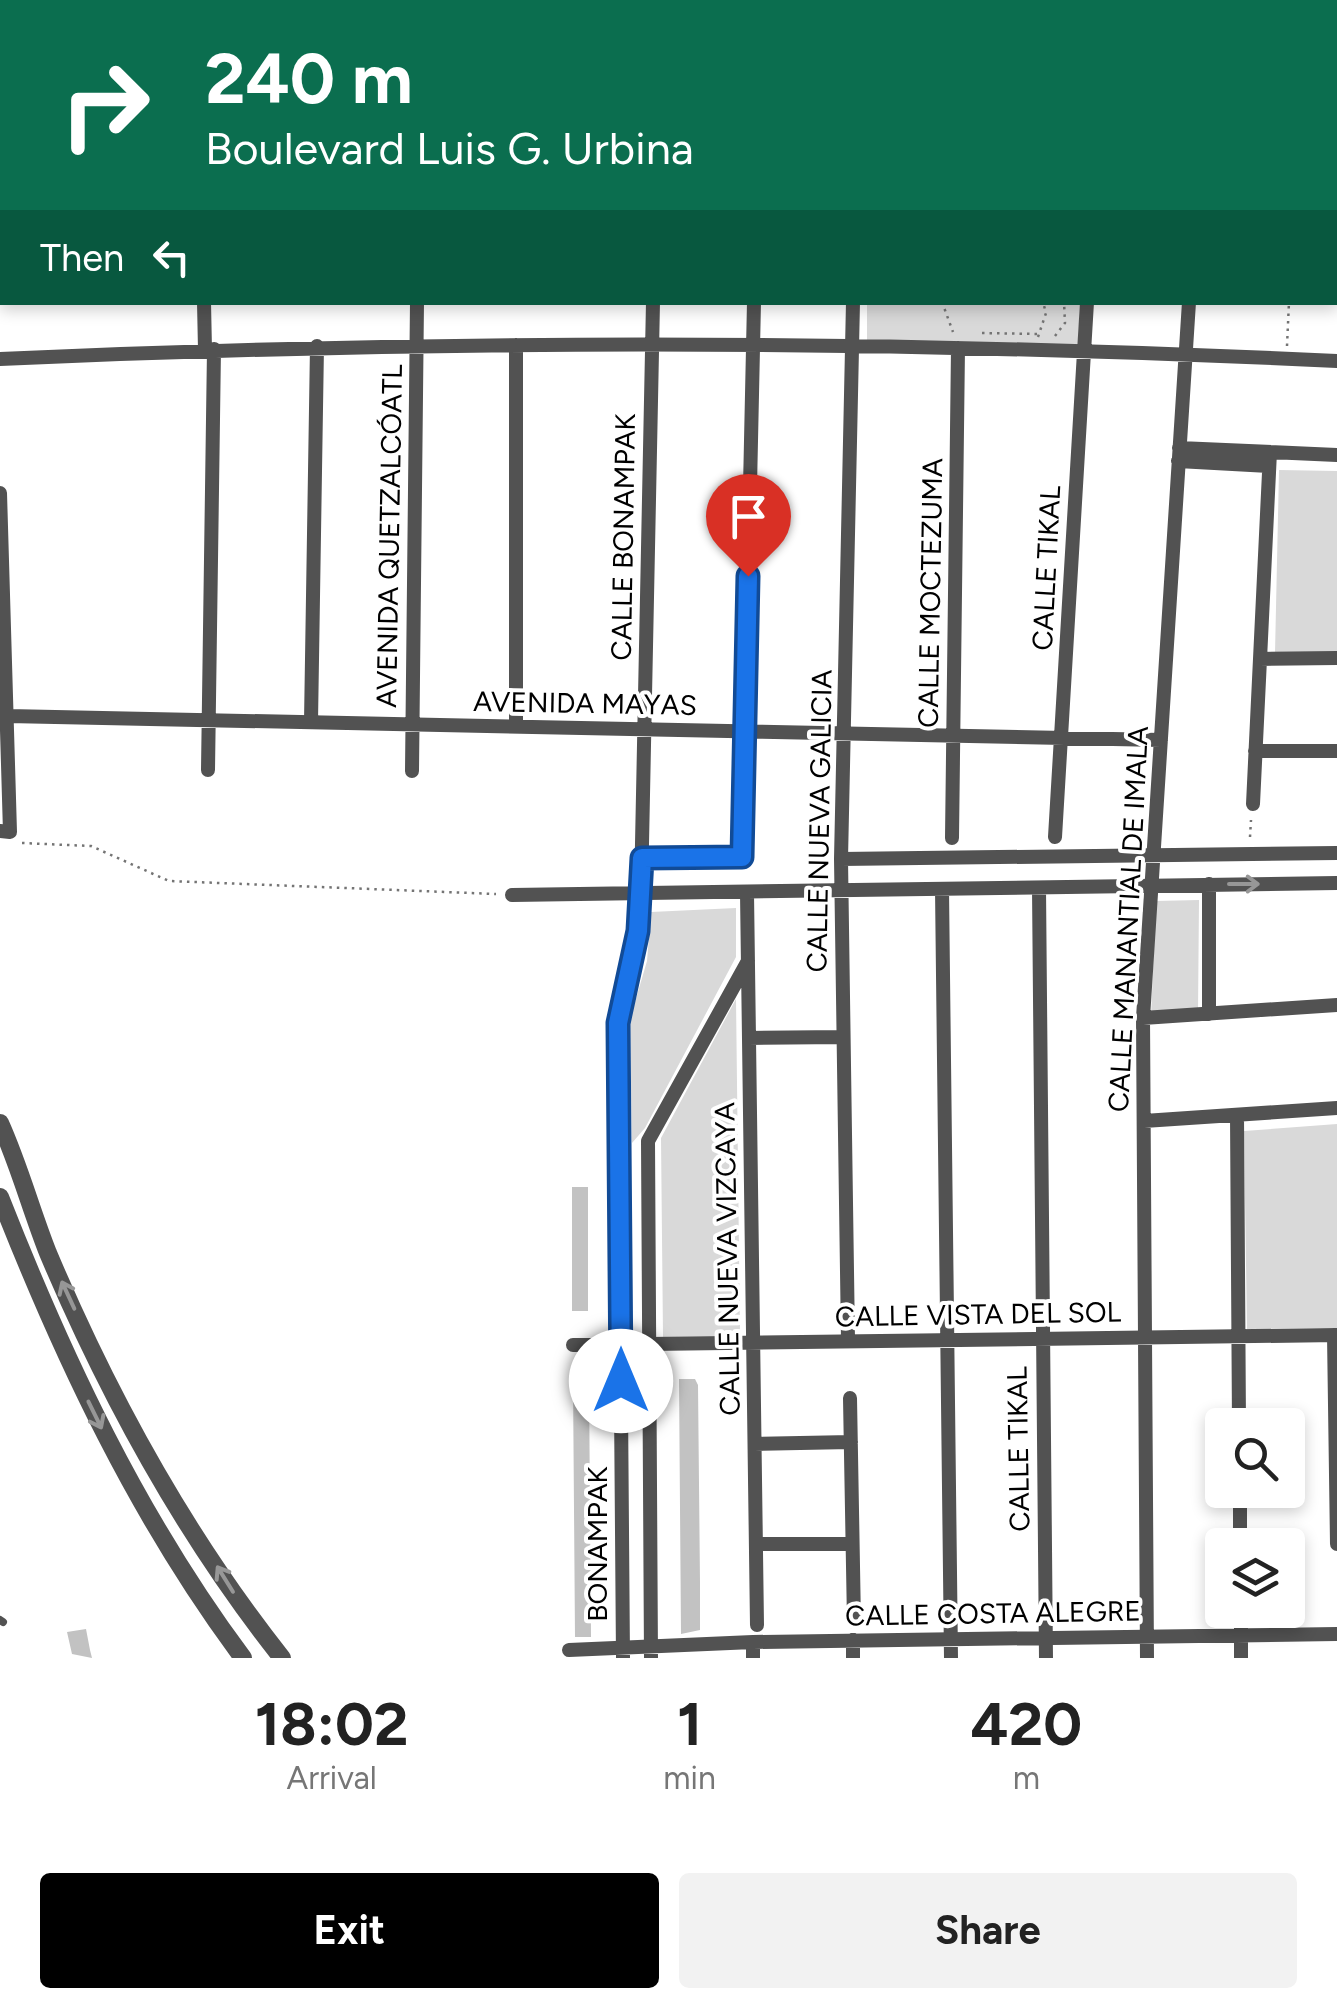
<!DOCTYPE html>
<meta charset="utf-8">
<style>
:root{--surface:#fff;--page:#f2f2f2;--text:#222;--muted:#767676;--accent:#000}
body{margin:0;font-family:Figtree,sans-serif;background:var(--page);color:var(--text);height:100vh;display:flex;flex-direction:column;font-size:38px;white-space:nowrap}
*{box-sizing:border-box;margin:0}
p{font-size:32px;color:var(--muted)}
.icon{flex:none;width:55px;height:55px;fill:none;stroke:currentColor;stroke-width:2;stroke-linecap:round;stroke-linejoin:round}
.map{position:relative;height:1658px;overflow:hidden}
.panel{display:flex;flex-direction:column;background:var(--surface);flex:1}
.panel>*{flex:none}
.guide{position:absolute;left:0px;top:0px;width:1338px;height:305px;box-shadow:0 5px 15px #0003;background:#0b6e4f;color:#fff;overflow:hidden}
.controls{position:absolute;left:1205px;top:1408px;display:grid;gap:20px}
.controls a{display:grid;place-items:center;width:100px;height:100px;border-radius:10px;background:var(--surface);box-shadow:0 5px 15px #0003;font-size:50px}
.pin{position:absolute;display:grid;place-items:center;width:85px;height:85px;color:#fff;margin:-102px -42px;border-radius:50% 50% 50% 0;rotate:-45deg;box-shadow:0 0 10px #0007}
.pin .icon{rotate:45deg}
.me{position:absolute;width:110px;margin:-55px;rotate:0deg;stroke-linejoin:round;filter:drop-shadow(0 0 8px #0008)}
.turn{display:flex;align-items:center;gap:35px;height:210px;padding:0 40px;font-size:45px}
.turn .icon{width:130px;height:130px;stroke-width:2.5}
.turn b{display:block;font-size:70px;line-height:85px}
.then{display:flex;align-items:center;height:95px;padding:0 40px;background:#0003;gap:20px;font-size:38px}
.eta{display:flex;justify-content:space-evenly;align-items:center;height:170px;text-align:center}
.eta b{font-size:60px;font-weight:700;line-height:70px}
.action{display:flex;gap:20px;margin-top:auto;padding:20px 40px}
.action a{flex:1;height:115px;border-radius:10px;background:var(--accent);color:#fff;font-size:40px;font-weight:700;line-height:115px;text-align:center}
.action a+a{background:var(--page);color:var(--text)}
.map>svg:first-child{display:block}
</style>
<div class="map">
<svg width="1337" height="1658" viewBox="0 0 1337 1658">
<rect width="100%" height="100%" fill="#fff"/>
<!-- green -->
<path fill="#d9d9d9" d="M867,303h213l-2,43 -211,-4z
M1279,470l58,1v184l-62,-2z
M1199,900l-1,112 -47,4 5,-115z
M736,908v49l-91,171 -13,15 -2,-124 17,-58 4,-49z
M736,999l4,337 -77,1 -2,-199z
M1337,1124v204l-90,1 -3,-198z"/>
<!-- building -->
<path fill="#c2c2c2" d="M572,1187h16v124h-16z
M679,1379h16l3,6 2,198v47l-19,4z
M573,1380h16l2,257h-16z
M86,1629l4,21 2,8 -20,-4 -5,-22z"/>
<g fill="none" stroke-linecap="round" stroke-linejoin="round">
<!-- path -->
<path stroke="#747474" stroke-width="2.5" stroke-dasharray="2.5 5" stroke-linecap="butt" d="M157,2v-2
M942,302l11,30
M982,333l56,1
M1055,336l10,-13 -1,-21
M1038,337l8,-24 -3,-11
M1287,346l2,-44
M1250,837l1,-17
M22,843l69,3 78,35 327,13"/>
<!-- service -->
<path stroke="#525252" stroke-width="8" d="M0,1620l3,2"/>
<!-- minor -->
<path stroke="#525252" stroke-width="14" d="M2,0v12
M100,0v2
M254,2v-2
M356,2v-2
M457,2v-2
M557,2v-2
M658,2v-2
M761,2v-2
M859,2v-2
M1106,2v-2
M1208,2v-2
M1304,2v-2
M0,44h2
M1335,79h2
M0,148h2
M1335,170h2
M0,253h2
M1335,265l2,1
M204,302l1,48
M0,359c446,-20 891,-19 1337,2
M1179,448l158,7
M1178,461l91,5
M0,493l10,339 -10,-1
M1260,659l77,-1
M8,716l1153,24
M311,722l6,-376
M516,726v-381
M1255,751h82
M208,770l6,-421
M412,771l5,-469
M1253,804l17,-352
M1055,837l32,-535
M952,838l6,-490
M641,859l101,-2 12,-555
M841,859l496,-6
M1209,884v130
M1039,888l7,770
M942,889l9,769
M747,893l10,732
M512,895l825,-12
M1143,1018l194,-13
M749,1038l94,-1
M1237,1115l2,310
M1144,1121l193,-13
M1334,1335l3,209
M848,1340l-7,-481 12,-557
M573,1345l764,-10
M850,1398l4,224
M755,1444l96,-2
M1240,1490v55
M756,1544h96
M1241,1610v48
M853,1640v18
M753,1642v16
M569,1650l184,-8 584,-8
M623,1658l-5,-635 23,-130 12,-591
M651,1658l-3,-517 100,-180
M1147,1658l-4,-640 46,-716"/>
<!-- tertiary -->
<path stroke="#525252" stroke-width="18" d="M0,1123c19,42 31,87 48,130 60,142 138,284 234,405
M0,1197c64,163 138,320 243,461"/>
</g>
<!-- one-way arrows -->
<defs><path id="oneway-shaft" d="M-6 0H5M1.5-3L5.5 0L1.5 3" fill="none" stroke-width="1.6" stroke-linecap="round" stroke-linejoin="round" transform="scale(2.5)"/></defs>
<g stroke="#979797">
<use href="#oneway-shaft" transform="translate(1244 884)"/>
<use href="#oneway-shaft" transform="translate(68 1295) rotate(-115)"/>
<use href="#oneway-shaft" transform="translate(95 1415) rotate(64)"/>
<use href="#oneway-shaft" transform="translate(225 1579) rotate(-122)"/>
</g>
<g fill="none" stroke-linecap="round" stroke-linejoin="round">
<defs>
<path id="route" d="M621,1381l-3,-358 20,-92 4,-73 100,-1 6,-281"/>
</defs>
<!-- route casing -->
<use href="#route" stroke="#114b97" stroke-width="25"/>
<!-- route -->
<use href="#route" stroke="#1a73e8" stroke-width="18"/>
</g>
<g text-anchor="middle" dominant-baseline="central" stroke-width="8" stroke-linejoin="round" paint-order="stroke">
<!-- street labels -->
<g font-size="28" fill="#000" stroke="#fff">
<text transform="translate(389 536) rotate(-89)">AVENIDA QUETZALCÓATL</text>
<text transform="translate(623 537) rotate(-89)">CALLE BONAMPAK</text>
<text transform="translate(1046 568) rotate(-87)">CALLE TIKAL</text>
<text transform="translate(930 593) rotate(-89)">CALLE MOCTEZUMA</text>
<text transform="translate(585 703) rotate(1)">AVENIDA MAYAS</text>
<text transform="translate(819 821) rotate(-89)">CALLE NUEVA GALICIA</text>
<text transform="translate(1128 919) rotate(-87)">CALLE MANANTIAL DE IMALA</text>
<text transform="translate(727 1259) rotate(-91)">CALLE NUEVA VIZCAYA</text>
<text transform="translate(978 1314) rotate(-1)">CALLE VISTA DEL SOL</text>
<text transform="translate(1018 1449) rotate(-91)">CALLE TIKAL</text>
<text transform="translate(597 1544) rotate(-90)">BONAMPAK</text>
<text transform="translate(993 1613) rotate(-1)">CALLE COSTA ALEGRE</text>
</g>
</g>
</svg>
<div class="controls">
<a><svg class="icon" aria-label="search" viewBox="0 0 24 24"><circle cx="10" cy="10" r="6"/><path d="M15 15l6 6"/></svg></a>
<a><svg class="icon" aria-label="layers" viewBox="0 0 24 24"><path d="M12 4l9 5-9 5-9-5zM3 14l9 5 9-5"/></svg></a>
</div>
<div class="pin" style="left:748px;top:576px;background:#d93025"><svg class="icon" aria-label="arrive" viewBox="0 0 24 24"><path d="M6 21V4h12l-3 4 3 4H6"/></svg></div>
<svg class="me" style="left:621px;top:1381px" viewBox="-20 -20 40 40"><circle r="19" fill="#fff"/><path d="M0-13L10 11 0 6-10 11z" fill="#1a73e8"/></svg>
<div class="guide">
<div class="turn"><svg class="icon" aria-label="right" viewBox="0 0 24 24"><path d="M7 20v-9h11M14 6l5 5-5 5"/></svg><div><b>240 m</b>Boulevard Luis G. Urbina</div></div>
<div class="then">Then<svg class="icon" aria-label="left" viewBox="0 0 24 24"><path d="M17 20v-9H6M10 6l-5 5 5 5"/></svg></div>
</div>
</div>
<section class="panel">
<div class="eta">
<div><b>18:02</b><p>Arrival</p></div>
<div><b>1</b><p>min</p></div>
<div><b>420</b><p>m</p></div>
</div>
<div class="action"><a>Exit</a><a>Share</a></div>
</section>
